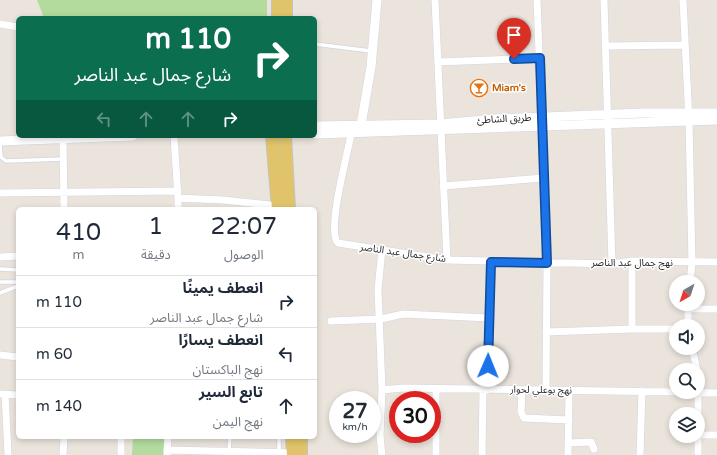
<!DOCTYPE html>
<html lang="ar">
<meta charset="utf-8">
<style>
:root{--surface:#fff;--page:#f6f6f7;--text:#1f2937;--muted:#747a83;--line:#e0e1e3}
body{margin:0;font-family:"Varela Round","Noto Sans Arabic",sans-serif;background:var(--page);color:var(--text);direction:rtl;height:100vh;display:flex;flex-direction:column;font-size:15px;white-space:nowrap}
*{box-sizing:border-box;margin:0}
p{font-size:13px;color:var(--muted)}
.icon{flex:none;width:22px;height:22px;fill:none;stroke:currentColor;stroke-width:2;stroke-linecap:round;stroke-linejoin:round}
.map{position:relative;flex:1;overflow:hidden;direction:ltr}
.drawer{position:absolute;left:16px;top:207px;width:301px;height:232px;display:flex;flex-direction:column;background:var(--surface);border-radius:6px;box-shadow:0 2px 6px #0003;direction:rtl}
.drawer>*{flex:none}
.guide{position:absolute;left:16px;top:16px;width:301px;height:122px;border-radius:6px;box-shadow:0 2px 6px #0003;direction:rtl;background:#0b6e4f;color:#fff;overflow:hidden}
.needle{width:26px;rotate:219deg}
.buttons{position:absolute;left:669px;top:275px;display:grid;gap:8px}
.buttons a{display:grid;place-items:center;width:36px;height:36px;border-radius:50%;background:var(--surface);box-shadow:0 2px 6px #0003;font-size:20px}
.speed{position:absolute;left:329px;top:391px;display:flex;gap:8px;font-size:20px;font-weight:700;text-align:center}
.speed>*{display:grid;place-content:center;width:52px;height:52px;border-radius:50%;background:var(--surface);box-shadow:0 2px 6px #0003;line-height:1}
.speed small{font-size:10px;font-weight:400}
.speed .limit{border:6px solid #d22;background:#fff;color:#111}
.pin{position:absolute;display:grid;place-items:center;width:34px;height:34px;color:#fff;margin:-41px -17px;border-radius:50% 50% 50% 0;rotate:-45deg;box-shadow:0 0 4px #0007}
.pin .icon{rotate:45deg}
.me{position:absolute;width:44px;margin:-22px;rotate:1deg;stroke-linejoin:round;filter:drop-shadow(0 0 3px #0008)}
.turn{display:flex;align-items:center;gap:14px;height:84px;padding:0 20px;font-size:18px}
.turn .icon{width:52px;height:52px;stroke-width:2.5}
.turn b{display:block;font-size:28px;line-height:34px}
.lanes{display:flex;align-items:center;height:38px;padding:0 20px;background:#0003;justify-content:center;gap:20px;direction:ltr}
.lanes .off{opacity:.35}
.eta{display:flex;justify-content:space-evenly;align-items:center;height:68px;text-align:center}
.eta b{font-size:24px;font-weight:600;line-height:28px}
ul{padding:0;list-style:none}
li{display:flex;align-items:center;gap:12px;height:52px;padding:0 20px;border-top:1px solid var(--line)}
li div{flex:1}
li b{display:block;font-size:15px}
li em{font-style:normal}
.map>svg:first-child{display:block}
</style>
<div class="map">
<svg width="717" height="455" viewBox="0 0 717 455">
<rect width="100%" height="100%" fill="#eae4dc"/>
<!-- green -->
<path fill="#b3db9e" d="M37,0h230v18h-223z
M133,437h37l-1,18h-37z"/>
<g fill="none" stroke-linecap="round" stroke-linejoin="round">
<defs>
<path id="service" d="M315,44l56,7
M0,146l1,11 5,4 57,-2
M0,269l18,1
M0,282h18
M0,293l18,-7
M229,451l1,-14
M279,454v-17"/>
<path id="minor" d="M435,0l12,260
M537,0l10,263 -1,127
M604,0l8,264
M683,0l6,121 3,142 -2,19
M0,24l18,3
M607,46l78,-1
M438,62l102,-4
M351,134c-3,19 -25,98 -13,109l109,17 165,4 20,-3 85,1
M174,136l4,62v11
M63,138l1,71
M443,186l101,-8
M0,193l178,-2
M178,198l45,2 55,6
M382,250l-4,39 4,101 -2,45 2,20
M0,257l18,-1
M688,309h29
M331,321l50,-2 22,-5 86,4
M688,326v-22
M632,329h44
M546,332l86,-3v-68
M692,348l5,22
M0,355l18,2
M698,385v70
M436,389v66
M382,390l21,-2 273,4
M488,390l3,-128
M522,390l-1,22 3,6 45,2
M682,392l35,1
M0,394l18,1
M5,394l3,61
M699,435h18
M568,443l23,-1 3,7
M167,450l126,3
M63,455l1,-18
M121,455v-18
M167,455l1,-18
M482,455l1,-65
M568,455l1,-64
M640,455l2,-64"/>
<path id="tertiary" d="M361,125l10,-58 6,-67
M315,126l125,-2 55,-5 148,-6h74
M315,134l402,-14
M0,141l133,-5"/>
<path id="primary" d="M278,18v-18
M286,18v-18
M272,136l6,73
M285,136l4,73
M292,437l1,18
M301,437v18"/>
</defs>
<!-- service casing -->
<use href="#service" stroke="#d2d4e0" stroke-width="5"/>
<!-- minor casing -->
<use href="#minor" stroke="#d2d4e0" stroke-width="8"/>
<!-- tertiary casing -->
<use href="#tertiary" stroke="#d2d4e0" stroke-width="10"/>
<!-- primary casing -->
<use href="#primary" stroke="#c3c3c3" stroke-width="14"/>
<!-- service -->
<use href="#service" stroke="#fff" stroke-width="3.5"/>
<!-- minor -->
<use href="#minor" stroke="#fff" stroke-width="7"/>
<!-- tertiary -->
<use href="#tertiary" stroke="#fff" stroke-width="9"/>
<!-- primary -->
<use href="#primary" stroke="#e1c46a" stroke-width="12"/>
</g>
<g fill="none" stroke-linecap="round" stroke-linejoin="round">
<defs>
<path id="route" d="M488,366l3,-104 56,1 -7,-205 -26,1"/>
</defs>
<!-- route casing -->
<use href="#route" stroke="#114b97" stroke-width="10"/>
<!-- route -->
<use href="#route" stroke="#1a73e8" stroke-width="7"/>
</g>
<!-- icons -->
<defs>
<symbol id="bar-ring" viewBox="-11 -11 22 22"><circle r="9.5" fill="#fff" stroke="#e8710a" stroke-width="1.5"/><path d="M-6-5H6L.8 .8V4.5H3.5V6h-7V4.5H-.8V.8Z" fill="#e8710a"/></symbol>
</defs>
<g fill-rule="evenodd">
<use href="#bar-ring" x="469" y="78" width="20" height="20"/>
</g>
<g text-anchor="middle" dominant-baseline="central" stroke-width="3" stroke-linejoin="round" paint-order="stroke">
<!-- food labels -->
<g font-size="10" font-weight="bold" fill="#c56008" stroke="#fff" text-anchor="start">
<text x="492" y="88">Miam's</text>
</g>
<!-- street labels -->
<g font-size="10" fill="#292929" stroke="#fff">
<text transform="translate(504 119) rotate(-3)">طريق الشاطئ</text>
<text transform="translate(403 253) rotate(8)">شارع جمال عبد الناصر</text>
<text x="632" y="263">نهج جمال عبد الناصر</text>
<text transform="translate(541 390) rotate(1)">نهج بوعلي لحوار</text>
</g>
</g>
</svg>
<div class="buttons">
<a><svg class="needle" viewBox="-14 -14 28 28"><path d="M0-13l5 13h-10z" fill="#e53935"/><path d="M0 13l5-13h-10z" fill="#747a83"/></svg></a>
<a><svg class="icon" aria-label="sound" viewBox="0 0 24 24"><path d="M4 9h4l5-4v14l-5-4H4zM17 9q2 3 0 6"/></svg></a>
<a><svg class="icon" aria-label="search" viewBox="0 0 24 24"><circle cx="10" cy="10" r="6"/><path d="M15 15l6 6"/></svg></a>
<a><svg class="icon" aria-label="layers" viewBox="0 0 24 24"><path d="M12 4l9 5-9 5-9-5zM3 14l9 5 9-5"/></svg></a>
</div>
<div class="speed"><div>27<small>km/h</small></div><div class="limit">30</div></div>
<div class="pin" style="left:514px;top:59px;background:#d93025"><svg class="icon" aria-label="arrive" viewBox="0 0 24 24"><path d="M6 21V4h12l-3 4 3 4H6"/></svg></div>
<svg class="me" style="left:488px;top:366px" viewBox="-20 -20 40 40"><circle r="19" fill="#fff"/><path d="M0-13L10 11 0 6-10 11z" fill="#1a73e8"/></svg>
<div class="guide">
<div class="turn"><svg class="icon" aria-label="right" viewBox="0 0 24 24"><path d="M7 20v-9h11M14 6l5 5-5 5"/></svg><div><b>110 m</b>شارع جمال عبد الناصر</div></div>
<div class="lanes"><svg class="icon off" aria-label="left" viewBox="0 0 24 24"><path d="M17 20v-9H6M10 6l-5 5 5 5"/></svg><svg class="icon off" aria-label="ahead" viewBox="0 0 24 24"><path d="M12 20V5M6 11l6-6 6 6"/></svg><svg class="icon off" aria-label="ahead" viewBox="0 0 24 24"><path d="M12 20V5M6 11l6-6 6 6"/></svg><svg class="icon" aria-label="right" viewBox="0 0 24 24"><path d="M7 20v-9h11M14 6l5 5-5 5"/></svg></div>
</div>
<section class="drawer">
<div class="eta">
<div><b>22:07</b><p>الوصول</p></div>
<div><b>1</b><p>دقيقة</p></div>
<div><b>410</b><p>m</p></div>
</div>
<ul>
<li><svg class="icon" aria-label="right" viewBox="0 0 24 24"><path d="M7 20v-9h11M14 6l5 5-5 5"/></svg><div><b>انعطف يمينًا</b><p>شارع جمال عبد الناصر</p></div><em>110 m</em></li>
<li><svg class="icon" aria-label="left" viewBox="0 0 24 24"><path d="M17 20v-9H6M10 6l-5 5 5 5"/></svg><div><b>انعطف يسارًا</b><p>نهج الباكستان</p></div><em>60 m</em></li>
<li><svg class="icon" aria-label="ahead" viewBox="0 0 24 24"><path d="M12 20V5M6 11l6-6 6 6"/></svg><div><b>تابع السير</b><p>نهج اليمن</p></div><em>140 m</em></li>
</ul>
</section>
</div>
